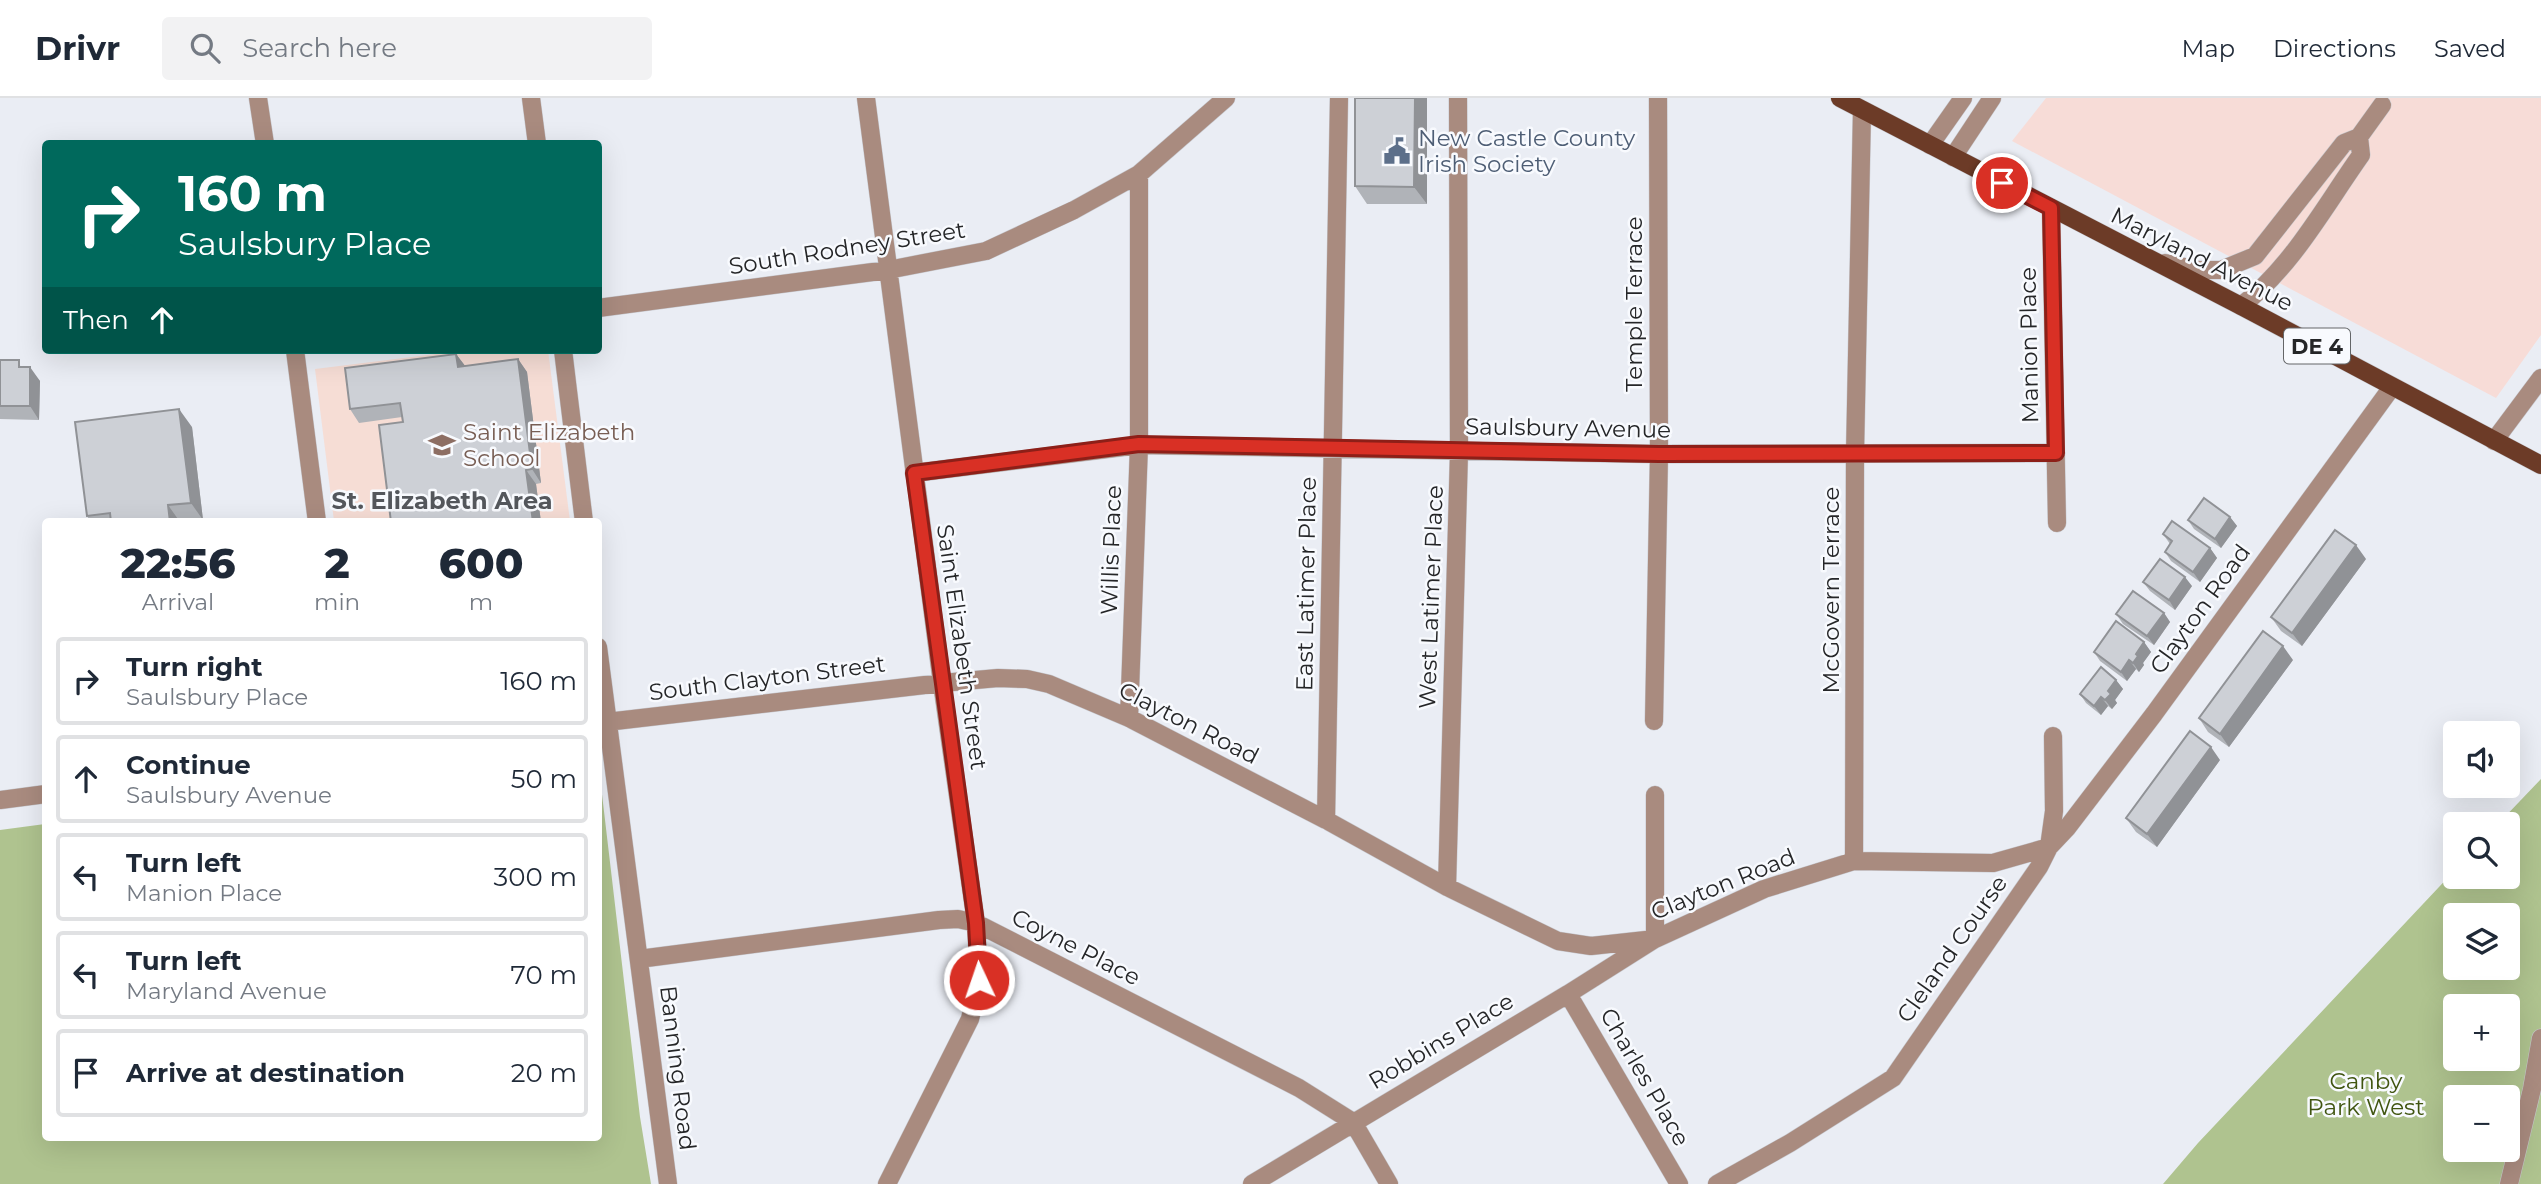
<!DOCTYPE html>
<meta charset="utf-8">
<style>
:root{--surface:#fff;--page:#f2f2f3;--text:#1f2937;--muted:#747a83;--line:#e0e1e3}
body{margin:0;font-family:Montserrat,sans-serif;background:var(--page);color:var(--text);height:100vh;display:flex;flex-direction:column;font-size:26px;white-space:nowrap}
*{box-sizing:border-box;margin:0}
p{font-size:23px;color:var(--muted)}
.icon{flex:none;width:38px;height:38px;fill:none;stroke:currentColor;stroke-width:2;stroke-linecap:round;stroke-linejoin:round}
.map{position:relative;flex:1;overflow:hidden}
.details{position:absolute;left:42px;top:420px;width:560px;height:623px;display:flex;flex-direction:column;background:var(--surface);border-radius:7px;box-shadow:0 7px 28px #0002}
.details>*{flex:none}
.hud{position:absolute;left:42px;top:42px;width:560px;height:214px;border-radius:7px;box-shadow:0 7px 28px #0002;background:#00695c;color:#fff;overflow:hidden}
.buttons{position:absolute;left:2443px;top:623px;display:grid;gap:14px}
.buttons a{display:grid;place-items:center;width:77px;height:77px;border-radius:7px;background:var(--surface);box-shadow:0 7px 28px #0002;font-size:35px}
.pin{position:absolute;display:grid;place-items:center;width:60px;height:60px;color:#fff;margin:-30px;border:4px solid #fff;border-radius:50%;box-shadow:0 2px 7px #0007}
.me{position:absolute;width:77px;margin:-38px;rotate:357deg;stroke-linejoin:round;filter:drop-shadow(0 0 5px #0008)}
.turn{display:flex;align-items:center;gap:24px;height:147px;padding:0 21px;font-size:32px}
.turn .icon{width:91px;height:91px;stroke-width:2.5}
.turn b{display:block;font-size:49px;line-height:60px}
.then{display:flex;align-items:center;height:66px;padding:0 21px;background:#0003;gap:14px;font-size:26px}
.eta{display:flex;justify-content:space-evenly;align-items:center;height:119px;text-align:center}
.eta b{font-size:42px;font-weight:800;line-height:49px}
ul{padding:0;list-style:none}
li{display:flex;align-items:center;gap:21px;height:88px;margin:0 14px 10px;padding:0 7px;border:4px solid var(--line);border-radius:7px}
li div{flex:1}
li b{display:block;font-size:26px}
li em{font-style:normal}
header{display:flex;align-items:center;gap:42px;box-sizing:border-box;height:98px;padding:0 35px;background:var(--surface);border-bottom:2px solid var(--line)}
header strong{font-size:33px}
nav{display:flex;gap:38px;margin-inline-start:auto;font-size:24px}
.search{width:490px;height:63px;background:var(--page);display:flex;align-items:center;gap:18px;box-sizing:border-box;padding:0 24px;border-radius:7px;color:var(--muted);font-size:26px}
.map>svg:first-child{display:block}
</style>
<header>
<strong>Drivr</strong>
<div class="search"><svg class="icon" aria-label="search" viewBox="0 0 24 24"><circle cx="10" cy="10" r="6"/><path d="M15 15l6 6"/></svg>Search here</div>
<nav><a>Map</a><a>Directions</a><a>Saved</a></nav>
</header>
<div class="map">
<svg width="2541" height="1086" viewBox="0 0 2541 1086">
<rect width="100%" height="100%" fill="#eaedf4"/>
<!-- commercial -->
<path fill="#f7dcd7" d="M2046,0h495v237l-45,63 -484,-257z"/>
<!-- education -->
<path fill="#f6ddd5" d="M468,252h80l22,171h-236l-19,-152z"/>
<!-- green -->
<path fill="#afc38f" fill-rule="evenodd" d="M599,671l41,348 11,67h-651v-354l45,-6 1,314h552z
M2541,681v405h-378l35,-41 257,-273v7h53v-53h-10zM2455,817h53v53h-53zM2455,908h53v53h-53zM2455,999h53v53h-53z"/>
<g fill="none" stroke-linecap="round" stroke-linejoin="round">
<defs>
<path id="street" d="M258,0l7,46
M531,0l6,46
M866,0l76,585 34,240 3,57 -9,39 -83,165
M1930,47l33,-47
M1953,59l39,-59
M2051,110l6,315
M2165,165l34,7h22l34,-14 89,-113 15,-6 23,-32
M2241,208c51,-39 83,-99 120,-151l-2,-18
M598,210l290,-38 98,-19 88,-41 65,-36 87,-76
M295,252l22,172
M563,252l21,172
M2494,343l47,-63
M914,375l225,-28 520,9 397,-1
M598,549l70,537
M1129,620l10,-273v-271
M1654,623l5,-267 -1,-356
M598,625l344,-40 56,-5 29,1 22,5 80,34 197,102 121,67 111,54 33,5 64,-7 109,-50 90,-28 139,2 56,-16 18,-19 87,-114 238,-327
M0,702l46,-6
M1326,722l13,-722
M1854,763l1,-407 7,-344
M1447,789l12,-435 -1,-354
M639,861l300,-39 19,-1 18,4 323,165 54,34 36,62
M1568,896l111,190
M1252,1086l316,-190 87,-55v-144
M1717,1086l73,-41 103,-65 146,-211 10,-20 5,-36 -1,-75
M2509,1086l23,-95 9,-51"/>
<path id="primary" d="M1840,0l401,208 300,159"/>
</defs>
<!-- street casing -->
<use href="#street" stroke="#c7c9cf" stroke-width="19"/>
<!-- primary casing -->
<use href="#primary" stroke="#c7c9cf" stroke-width="19"/>
<!-- street -->
<use href="#street" stroke="#a98b7f" stroke-width="18"/>
<!-- primary -->
<use href="#primary" stroke="#6c3b27" stroke-width="18"/>
</g>
<!-- wall -->
<path fill="#b0b3b8" d="M1355,0h72v106h-60l-12,-18z
M456,256l9,12 53,-7 9,13 14,111 -5,1 5,38h-150l12,-100 -1,-5 -43,6 -9,-14z
M0,262l24,7 16,14 -1,39 -39,-1z
M192,329l11,93 -10,2h-102l-4,-6z
M2230,419l7,9 -16,22 -27,-19 -6,-9z
M2163,436l47,14 7,10 -17,24 -29,-21 -6,-9 5,-8z
M2366,461l-64,87 -21,-15 -10,-14z
M2143,484l49,4 -17,24 -25,-19z
M2164,515l6,9 -16,23 -31,-21 -7,-10z
M2144,544l7,10 -8,11 1,2 -5,7 -3,-3 -9,12 -27,-20 -6,-9z
M2293,562l-64,87 -21,-15 -9,-14z
M2116,582l7,9 -8,11 2,3 -5,6 -4,-3 -7,9 -15,-12 -6,-9z
M2220,662l-63,87 -21,-15 -10,-14z"/>
<!-- shaded-wall -->
<path fill="#909296" d="M1415,0h12v106l-13,-17z
M456,256l10,13h-8z
M518,261l9,13 14,111 -9,-14z
M30,269l10,14 -1,39 -9,-14z
M179,311l13,18 11,93 -12,-17z
M526,372l10,14 5,38h-8z
M168,407l12,17h-10z
M2230,419l7,9 -16,22 -6,-9z
M2356,447l10,14 -64,87 -10,-13z
M2210,450l7,10 -17,24 -7,-10z
M2185,479l7,9 -17,24 -6,-10z
M2164,515l6,9 -16,23 -7,-9z
M2144,544l7,10 -8,11 1,2 -5,7 -6,-9 3,-9z
M2283,548l10,14 -64,87 -9,-13z
M2129,562l7,9 -9,12 -6,-9z
M2116,582l7,9 -8,11 2,3 -5,6 -7,-9 3,-9z
M2101,599l7,9 -7,9 -7,-9z
M2211,649l9,13 -63,87 -10,-13z"/>
<!-- building -->
<path fill="#cdd0d6" stroke="#909296" stroke-width="2" d="M1355,0h60l-1,89 -59,-1z
M456,256l2,13 60,-8 14,110 -6,1 7,52h-142l-12,-97 24,-3 -3,-19 -50,6 -5,-41z
M0,262h19v7h11v39h-30z
M179,311l12,94 -23,2 2,17h-59l-1,-9 -23,3 -12,-94z
M2204,400l26,19 -15,22 -27,-19z
M2172,423l38,27 -17,24 -28,-20 7,-11 -9,-7z
M2335,432l21,15 -64,88 -21,-16z
M2160,461l25,18 -16,23 -26,-18z
M2133,493l31,22 -17,23 -31,-22z
M2116,523l28,21 -8,12 2,2 -5,7 -4,-3 -8,12 -27,-20z
M2263,533l20,15 -63,88 -21,-16z
M2101,569l15,13 -8,11 3,3 -6,6 -4,-3 -7,9 -14,-12z
M2190,633l21,16 -64,87 -21,-16z"/>
<g fill="none" stroke-linecap="round" stroke-linejoin="round">
<defs>
<path id="route" d="M979,882l-3,-57 -62,-450 225,-29 520,10 397,-1 -5,-245 -49,-25"/>
</defs>
<!-- route casing -->
<use href="#route" stroke="#8d1f18" stroke-width="18"/>
<!-- route -->
<use href="#route" stroke="#d93025" stroke-width="12"/>
</g>
<!-- icons -->
<defs>
<symbol id="civic-bare" viewBox="-9 -9 18 18"><path d="M-.6-6.5H3V-4.5H.6V-3L4-1V1h2V6H-6V1h2V-1L-.6-3ZM-1.2 2.5V6h2.4V2.5Z" fill="#5c6f8a" stroke="#f8fafe" stroke-width="2.5" paint-order="stroke"/></symbol>
<symbol id="school-bare" viewBox="-9 -9 18 18"><path d="M0-5L7-2L0 1L-7-2ZM-4 1L0 2.5L4 1V4Q0 6-4 4Z" fill="#8d6e63" stroke="#f8fafe" stroke-width="2.5" paint-order="stroke"/></symbol>
</defs>
<g fill-rule="evenodd">
<use href="#civic-bare" x="1378" y="34" width="38" height="38"/>
<use href="#school-bare" x="423" y="328" width="38" height="38"/>
</g>
<g text-anchor="middle" dominant-baseline="central" stroke-width="5" stroke-linejoin="round" paint-order="stroke">
<!-- shield labels -->
<rect fill="#f8fafe" stroke="#646668" stroke-width="2" x="2284" y="230.5" width="66" height="35" rx="5"/>
<g font-size="21" font-weight="bold" fill="#252628">
<text x="2317" y="248">DE 4</text>
</g>
<!-- service labels -->
<g font-size="23" fill="#4e5e75" stroke="#f8fafe" text-anchor="start">
<text x="1418" y="40">New Castle County<tspan x="1418" dy="26">Irish Society</tspan></text>
</g>
<!-- street labels -->
<g font-size="23" fill="#252628" stroke="#f8fafe">
<text transform="translate(847 150) rotate(-9)">South Rodney Street</text>
<text transform="translate(2202 161) rotate(27)">Maryland Avenue</text>
<text transform="translate(1634 206) rotate(-90)">Temple Terrace</text>
<text transform="translate(2029 247) rotate(-91)">Manion Place</text>
<text transform="translate(1568 330) rotate(1)">Saulsbury Avenue</text>
<text transform="translate(1111 452) rotate(-88)">Willis Place</text>
<text transform="translate(1306 486) rotate(-89)">East Latimer Place</text>
<text transform="translate(1831 492) rotate(-90)">McGovern Terrace</text>
<text transform="translate(1431 499) rotate(-88)">West Latimer Place</text>
<text transform="translate(2200 511) rotate(-54)">Clayton Road</text>
<text transform="translate(962 549) rotate(82)">Saint Elizabeth Street</text>
<text transform="translate(767 580) rotate(-7)">South Clayton Street</text>
<text transform="translate(1189 625) rotate(27)">Clayton Road</text>
<text transform="translate(1723 786) rotate(-22)">Clayton Road</text>
<text transform="translate(1076 849) rotate(27)">Coyne Place</text>
<text transform="translate(1952 851) rotate(-55)">Cleland Course</text>
<text transform="translate(1441 943) rotate(-31)">Robbins Place</text>
<text transform="translate(678 970) rotate(83)">Banning Road</text>
<text transform="translate(1645 979) rotate(60)">Charles Place</text>
</g>
<!-- education labels -->
<g font-size="23" fill="#785e54" stroke="#f8fafe" text-anchor="start">
<text x="463" y="334">Saint Elizabeth<tspan x="463" dy="26">School</tspan></text>
</g>
<!-- park labels -->
<g font-size="23" fill="#405510" stroke="#f8fafe">
<text x="2366" y="983">Canby<tspan x="2366" dy="26">Park West</tspan></text>
</g>
<!-- neighbourhood labels -->
<g font-size="24" font-weight="bold" fill="#54575c" stroke="#f8fafe">
<text x="442" y="402">St. Elizabeth Area</text>
</g>
</g>
</svg>
<div class="buttons">
<a><svg class="icon" aria-label="sound" viewBox="0 0 24 24"><path d="M4 9h4l5-4v14l-5-4H4zM17 9q2 3 0 6"/></svg></a>
<a><svg class="icon" aria-label="search" viewBox="0 0 24 24"><circle cx="10" cy="10" r="6"/><path d="M15 15l6 6"/></svg></a>
<a><svg class="icon" aria-label="layers" viewBox="0 0 24 24"><path d="M12 4l9 5-9 5-9-5zM3 14l9 5 9-5"/></svg></a>
<a>+</a>
<a>−</a>
</div>
<div class="pin" style="left:2002px;top:85px;background:#d93025"><svg class="icon" aria-label="arrive" viewBox="0 0 24 24"><path d="M6 21V4h12l-3 4 3 4H6"/></svg></div>
<svg class="me" style="left:979px;top:882px" viewBox="-20 -20 40 40"><circle r="17" fill="#d93025" stroke="#fff" stroke-width="3"/><path d="M0-11L8 9 0 5-8 9z" fill="#fff"/></svg>
<div class="hud">
<div class="turn"><svg class="icon" aria-label="right" viewBox="0 0 24 24"><path d="M7 20v-9h11M14 6l5 5-5 5"/></svg><div><b>160 m</b>Saulsbury Place</div></div>
<div class="then">Then<svg class="icon" aria-label="ahead" viewBox="0 0 24 24"><path d="M12 20V5M6 11l6-6 6 6"/></svg></div>
</div>
<section class="details">
<div class="eta">
<div><b>22:56</b><p>Arrival</p></div>
<div><b>2</b><p>min</p></div>
<div><b>600</b><p>m</p></div>
</div>
<ul>
<li><svg class="icon" aria-label="right" viewBox="0 0 24 24"><path d="M7 20v-9h11M14 6l5 5-5 5"/></svg><div><b>Turn right</b><p>Saulsbury Place</p></div><em>160 m</em></li>
<li><svg class="icon" aria-label="ahead" viewBox="0 0 24 24"><path d="M12 20V5M6 11l6-6 6 6"/></svg><div><b>Continue</b><p>Saulsbury Avenue</p></div><em>50 m</em></li>
<li><svg class="icon" aria-label="left" viewBox="0 0 24 24"><path d="M17 20v-9H6M10 6l-5 5 5 5"/></svg><div><b>Turn left</b><p>Manion Place</p></div><em>300 m</em></li>
<li><svg class="icon" aria-label="left" viewBox="0 0 24 24"><path d="M17 20v-9H6M10 6l-5 5 5 5"/></svg><div><b>Turn left</b><p>Maryland Avenue</p></div><em>70 m</em></li>
<li><svg class="icon" aria-label="arrive" viewBox="0 0 24 24"><path d="M6 21V4h12l-3 4 3 4H6"/></svg><div><b>Arrive at destination</b></div><em>20 m</em></li>
</ul>
</section>
</div>
